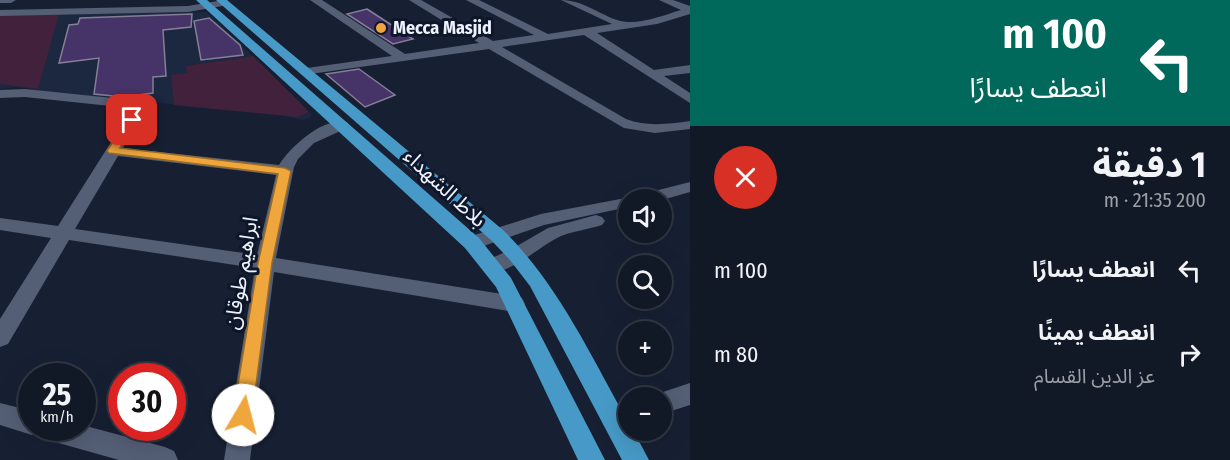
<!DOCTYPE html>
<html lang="ar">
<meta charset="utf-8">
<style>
:root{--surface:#111826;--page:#1e2532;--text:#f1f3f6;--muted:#9ca0a7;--line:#303743}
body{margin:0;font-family:"Fira Sans Condensed","Noto Sans Arabic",sans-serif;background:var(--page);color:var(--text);direction:rtl;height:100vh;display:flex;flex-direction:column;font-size:22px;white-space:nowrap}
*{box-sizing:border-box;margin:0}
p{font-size:20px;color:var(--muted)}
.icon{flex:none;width:33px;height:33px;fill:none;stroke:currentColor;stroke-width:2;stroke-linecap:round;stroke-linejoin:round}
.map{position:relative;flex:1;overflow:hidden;direction:ltr}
.side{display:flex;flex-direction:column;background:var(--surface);width:540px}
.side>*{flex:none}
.guide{background:#00695c;color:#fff;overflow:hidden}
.fabs{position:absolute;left:618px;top:189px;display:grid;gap:12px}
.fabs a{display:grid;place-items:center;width:54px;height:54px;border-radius:50%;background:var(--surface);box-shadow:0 6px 24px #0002,0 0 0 2px var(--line);font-size:30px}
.speed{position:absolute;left:18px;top:363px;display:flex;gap:12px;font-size:30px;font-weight:700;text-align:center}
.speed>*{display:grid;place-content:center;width:78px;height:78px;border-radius:50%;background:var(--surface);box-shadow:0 6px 24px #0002,0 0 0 2px var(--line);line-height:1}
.speed small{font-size:15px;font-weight:400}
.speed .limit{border:9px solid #d22;background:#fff;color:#111}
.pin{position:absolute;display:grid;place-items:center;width:51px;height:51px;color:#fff;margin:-26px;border-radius:12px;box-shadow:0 3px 9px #0006}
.me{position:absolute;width:66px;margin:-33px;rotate:8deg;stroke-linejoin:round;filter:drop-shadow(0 0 4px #0008)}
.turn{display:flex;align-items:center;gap:21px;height:126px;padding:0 24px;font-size:27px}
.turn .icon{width:78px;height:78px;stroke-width:2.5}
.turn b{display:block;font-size:42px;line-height:51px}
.round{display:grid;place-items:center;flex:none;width:63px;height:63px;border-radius:32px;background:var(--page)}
.overview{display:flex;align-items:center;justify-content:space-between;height:102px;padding:0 24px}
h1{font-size:36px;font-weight:700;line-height:45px}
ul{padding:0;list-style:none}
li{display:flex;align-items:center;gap:18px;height:84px;padding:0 24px}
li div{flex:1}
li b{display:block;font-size:22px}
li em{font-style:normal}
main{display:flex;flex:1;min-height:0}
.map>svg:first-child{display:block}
</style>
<main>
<section class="side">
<div class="guide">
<div class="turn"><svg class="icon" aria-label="left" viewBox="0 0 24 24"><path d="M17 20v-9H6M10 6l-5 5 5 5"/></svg><div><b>100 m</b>انعطف يسارًا</div></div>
</div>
<div class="overview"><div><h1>1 دقيقة</h1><p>200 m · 21:35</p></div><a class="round" style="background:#d93025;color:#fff"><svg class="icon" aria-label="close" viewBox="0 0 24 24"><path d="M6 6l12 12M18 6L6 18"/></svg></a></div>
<ul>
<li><svg class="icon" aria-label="left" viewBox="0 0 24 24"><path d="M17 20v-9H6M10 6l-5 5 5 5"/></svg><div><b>انعطف يسارًا</b></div><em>100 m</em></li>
<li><svg class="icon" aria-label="right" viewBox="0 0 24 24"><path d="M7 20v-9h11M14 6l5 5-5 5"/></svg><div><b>انعطف يمينًا</b><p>عز الدين القسام</p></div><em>80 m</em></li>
</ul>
</section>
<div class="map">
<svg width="690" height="460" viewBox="0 0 690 460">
<rect width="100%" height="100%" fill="#172033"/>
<!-- built -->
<path fill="#1c2740" d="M207,12l100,97v2l5,3 -2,4 -8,2 -25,-6 -246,-23v-2l-15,-2 -16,2v-74z"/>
<!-- green -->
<path fill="#42213d" d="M0,14h59l-21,75 -38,-5z
M253,56l56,56 -11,5 -124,-12 -3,-30 16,-2 -1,-7z"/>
<!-- building -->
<path fill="#463367" stroke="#857e97" stroke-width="1.5" d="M367,9l46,30 -20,5 -46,-30z
M192,14l-1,13 -28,3 3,46 -13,1v16l-30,4 -29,-3 5,-36 -40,5 10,-38 9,-1 2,-6z
M209,18l31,27 3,10 -42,5 -7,-39z
M359,69l36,26 -30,12 -39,-33z"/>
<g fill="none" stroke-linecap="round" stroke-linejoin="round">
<!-- street -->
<path fill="#545e75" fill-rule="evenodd" d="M0,0h16l-5,3h-11z
M224,0l5,3 -1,2 -40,7 -188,4v-6l188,-4z
M310,0h12l83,54 74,-11 -70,-43h12l72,41 41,-6 -68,-35h13l69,34 64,-10 -51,-24c26,0 46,21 66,22 18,1 37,-7 54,-12l-22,-10h14l17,6v8l-33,10 -60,9 57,37 36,-5v8l-26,3 26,17v10l-106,-68 -82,12 124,72c21,8 42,5 64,2v8l-35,4 -31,-5 -135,-79 -186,26 -2,-3 6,-4 85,-12z
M25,89l97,10 14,4 5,8 -2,9 -16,28 156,17c11,-18 45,-49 68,-43l2,3 -2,3 -33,15 -16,16 -4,8 -18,91 239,38 7,2 3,6 -3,6 -7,2 -241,-40 -24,188h-26l31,-192 -186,-28 -61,104 -8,3v-28l51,-81 -51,-8v-12l58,8 67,-106 2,-9 -7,-4 -95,-10 -25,1v-8zM118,156l158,19 -19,80 -182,-26z
M690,182v10l-28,8h-34v7l-84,18 -72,25 -7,-2 -2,-5 2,-5 76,-24 90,-17z
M596,215l6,2 3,4 -3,4c-13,4 -28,6 -41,11 -21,9 -53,42 -76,35l-3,-5 3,-5 25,-11 38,-22z
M690,383v22l-28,9v-16h-10l2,-3z
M0,403l32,8v17h50v-3l83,22 9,4 4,9h-59l-71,-20 -9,-4 -1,-3 -6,2 -32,-10z
M628,403v22l-15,5 -9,-4 -3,-8 3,-8z"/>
<!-- primary -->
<path fill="#479ac7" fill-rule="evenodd" d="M196,0h11l272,238 32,40 94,182h-27l-82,-173 -31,-39z
M216,0h11l276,230c55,54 88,126 125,192v8h5l16,30h-27l-92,-174 -20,-26 -19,-20z"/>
</g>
<!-- route -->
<path fill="#efa73d" stroke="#9b6d28" stroke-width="1.5" d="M132,117l5,3 -17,28 165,20 6,3 -19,92 -20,152 -3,6 -6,3 -7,-3 -3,-6 25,-152 20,-89 -169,-21 -2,-2 21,-33z"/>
<!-- markers -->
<circle fill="#efa73d" stroke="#0e1629" stroke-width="2" cx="381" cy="28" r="6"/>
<g text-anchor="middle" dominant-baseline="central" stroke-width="6" stroke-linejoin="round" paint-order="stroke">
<!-- far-poi labels -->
<g font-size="18" font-weight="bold" fill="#edf2fd" stroke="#0e1629" text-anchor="start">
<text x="393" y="28">Mecca Masjid</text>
</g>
<!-- street labels -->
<g font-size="21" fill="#edf2fd" stroke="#0e1629">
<text transform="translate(445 188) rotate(43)">بلاط الشهداء</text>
<text transform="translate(241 273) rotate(-80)">ابراهيم طوقان</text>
</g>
</g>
</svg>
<div class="fabs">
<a><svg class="icon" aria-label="sound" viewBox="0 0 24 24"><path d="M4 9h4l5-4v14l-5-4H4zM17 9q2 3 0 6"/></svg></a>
<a><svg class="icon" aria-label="search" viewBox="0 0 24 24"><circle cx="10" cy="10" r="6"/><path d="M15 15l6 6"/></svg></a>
<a>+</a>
<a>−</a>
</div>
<div class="speed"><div>25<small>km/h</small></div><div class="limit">30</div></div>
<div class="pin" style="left:132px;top:120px;background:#d93025"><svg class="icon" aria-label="arrive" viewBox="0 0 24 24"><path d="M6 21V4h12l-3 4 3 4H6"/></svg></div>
<svg class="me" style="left:243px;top:415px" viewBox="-20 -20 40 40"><circle r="19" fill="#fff"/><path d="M0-13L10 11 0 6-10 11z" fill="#efa73d"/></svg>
</div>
</main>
